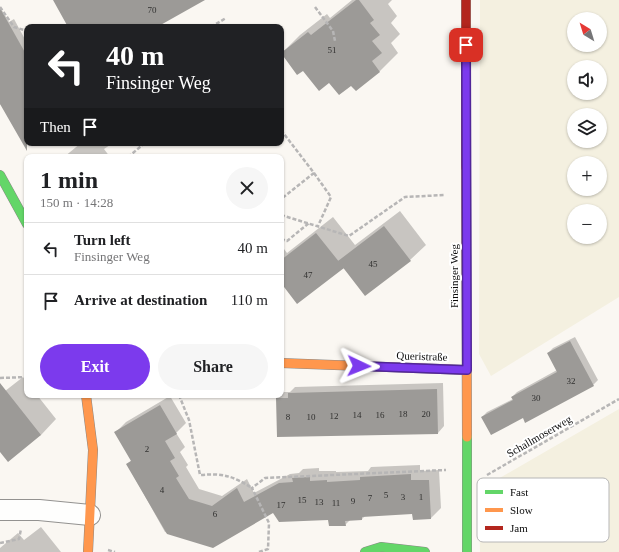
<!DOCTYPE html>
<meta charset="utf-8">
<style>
:root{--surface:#fff;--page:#f6f6f6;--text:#202124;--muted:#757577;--line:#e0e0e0;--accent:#7c3aed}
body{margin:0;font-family:"Times New Roman",serif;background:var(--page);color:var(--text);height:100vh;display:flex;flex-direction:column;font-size:15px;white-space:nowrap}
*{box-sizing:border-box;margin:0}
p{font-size:13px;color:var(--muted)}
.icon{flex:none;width:22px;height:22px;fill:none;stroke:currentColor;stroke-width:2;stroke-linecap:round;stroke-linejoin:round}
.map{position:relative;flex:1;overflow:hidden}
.side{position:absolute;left:24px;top:154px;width:260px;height:244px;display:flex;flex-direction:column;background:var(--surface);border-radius:8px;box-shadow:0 1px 3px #0004}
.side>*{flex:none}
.hud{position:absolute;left:24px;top:24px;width:260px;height:122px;border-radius:8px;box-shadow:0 1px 3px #0004;background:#202124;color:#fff;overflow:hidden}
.needle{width:26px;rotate:322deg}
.buttons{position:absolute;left:567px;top:12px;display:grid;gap:8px}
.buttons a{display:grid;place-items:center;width:40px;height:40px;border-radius:50%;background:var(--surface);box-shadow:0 1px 3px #0004;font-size:20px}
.pin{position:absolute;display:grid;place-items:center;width:34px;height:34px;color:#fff;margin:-17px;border-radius:8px;box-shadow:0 2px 6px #0006}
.me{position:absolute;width:44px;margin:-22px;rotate:92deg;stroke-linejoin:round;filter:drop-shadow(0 0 3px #0008)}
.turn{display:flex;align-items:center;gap:14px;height:84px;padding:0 16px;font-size:18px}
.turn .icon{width:52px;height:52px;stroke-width:2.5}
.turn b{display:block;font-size:28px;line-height:34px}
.then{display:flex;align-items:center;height:38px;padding:0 16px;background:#0003;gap:8px;font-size:15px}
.round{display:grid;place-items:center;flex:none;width:42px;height:42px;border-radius:21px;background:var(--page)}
.summary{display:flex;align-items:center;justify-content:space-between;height:68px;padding:0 16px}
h1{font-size:24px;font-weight:800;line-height:30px}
.cta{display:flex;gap:8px;margin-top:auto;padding:8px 16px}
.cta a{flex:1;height:46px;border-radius:24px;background:var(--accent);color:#fff;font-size:16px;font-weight:800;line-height:46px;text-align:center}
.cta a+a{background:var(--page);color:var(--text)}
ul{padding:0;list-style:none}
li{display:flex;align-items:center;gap:12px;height:52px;padding:0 16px;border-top:1px solid var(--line)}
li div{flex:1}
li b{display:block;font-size:15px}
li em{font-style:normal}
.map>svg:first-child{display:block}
</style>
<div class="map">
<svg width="619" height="552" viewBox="0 0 619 552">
<rect width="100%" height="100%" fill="#faf7f2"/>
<!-- farmland -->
<path fill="#f4f0e0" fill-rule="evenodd" d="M480,0h139v297l-128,79 -12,-22zM574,19h26v26h-26zM574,67h26v26h-26zM574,115h26v26h-26zM574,163h26v26h-26zM574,211h26v26h-26z
M619,409v143h-139l-1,-62z"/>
<!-- shadow -->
<path fill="#0003" d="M352,0h40l-4,4 9,12 -6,7 9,11 -9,9 7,10 -18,18 -24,19 -4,-6 -23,-2 -26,-13 -21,-16 18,-18 27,-21 3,4z
M0,7l9,15 5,-3 13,24v95l-26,-34 -1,1z
M81,143h32l-9,6 6,8h-46z
M400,211l26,34 -16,15 -66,6 -63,15v-36l6,8 46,-36 22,28z
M575,337l23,43 -5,5 -70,32h-41l5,-5 26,-13 -1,-2 5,-5 40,-22 -9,-17 5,-5z
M23,377l4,5v13h10l19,24 -15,16 -41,16v-56z
M443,383l1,43 -6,7 -161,-35 6,-6h7l5,-5z
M170,396l16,27 -10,10 9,14 -5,5 8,13 -2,2 13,22 23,7 25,-17 7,14 36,-19 9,-1 4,-4 16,-1v3h17v1l32,-1 3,-4 49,-2v6l19,-1 2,38 -10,10 -18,-5 -48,3 -3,3 -12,1 -5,5 -16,-6 -56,-7 -60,35 -48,-15 -38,-68 5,-4 -16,-28 10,-10z
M41,527l20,25h-61v-4l18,-15 6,7z"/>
<!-- building -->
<path fill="#9c9a97" d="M53,0h152l-48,27h-89z
M356,0h3l15,20 -4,3 10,12 -8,6 10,12 -10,8 8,11 -24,19 -5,-5 -12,9 -10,-12 -10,8 -16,-20 -6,4 -16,-22 27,-21 3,3z
M0,8l27,48v95l-27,-47z
M384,226l27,35 -46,35 -27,-35z
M316,233l28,35 -47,36 -16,-21v-23z
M570,341l24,45 -69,37 -2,-5 -32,17 -10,-18 32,-17 -2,-3 46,-25 -10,-19z
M0,383l41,52 -33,27 -8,-10z
M437,389l1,45 -161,3 -1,-39h12v-5z
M160,405l17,29 -12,7 10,17 -5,3 9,15 -3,2 13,21 23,7 25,-18 7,14 35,-19 14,-1 -1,-4 18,-1v4l17,-1v2l33,-2v-3l51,-3v6h18l2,39 -18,1 -1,-6 -50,3v3l-17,1 1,5h-17l-1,-6 -49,2 -6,-9 -60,35 -46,-14 -41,-70 5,-3 -17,-29z"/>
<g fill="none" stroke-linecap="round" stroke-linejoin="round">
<defs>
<path id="street" d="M0,510h39l51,5"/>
<path id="fast" d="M0,175l27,49
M467,437v115
M365,552l16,-5 44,5"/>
<path id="slow" d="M466,168l1,269
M281,363l186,7
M86,395l7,55 -5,102"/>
<path id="jam" d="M466,0v168"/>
</defs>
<!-- street casing -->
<use href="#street" stroke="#939290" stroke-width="22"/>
<!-- fast casing -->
<use href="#fast" stroke="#8a8886" stroke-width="10"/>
<!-- slow casing -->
<use href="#slow" stroke="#8a8886" stroke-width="10"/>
<!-- jam casing -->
<use href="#jam" stroke="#8a8886" stroke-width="10"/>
<!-- path -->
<path stroke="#b7b6b6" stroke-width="2.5" stroke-dasharray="4 2" stroke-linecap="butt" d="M0,7l14,20 13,4
M315,7l18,24 2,10
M211,27l15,-9
M281,130l33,43 -33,26
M128,157l17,-14
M314,173l17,24 -13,29
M281,215l68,21 56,-39 40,-2
M281,239l6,2 22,-18
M0,378l27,-1
M179,395l10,25 11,55c23,-2 33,1 52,13
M487,475l132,-76
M0,543l19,-4 2,-10
M108,550l7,2
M259,552l9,-3 1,-26 -17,-35 13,-10 181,-8"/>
<!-- street -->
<use href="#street" stroke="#fefefd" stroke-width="20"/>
<!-- fast -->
<use href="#fast" stroke="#63d668" stroke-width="9"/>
<!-- slow -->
<use href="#slow" stroke="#ff974d" stroke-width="9"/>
<!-- jam -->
<use href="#jam" stroke="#b3261e" stroke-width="9"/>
</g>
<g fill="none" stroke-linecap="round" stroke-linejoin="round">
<defs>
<path id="route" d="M359,366l108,4 -1,-325"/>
</defs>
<!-- route casing -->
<use href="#route" stroke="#51269a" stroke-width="10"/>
<!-- route -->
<use href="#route" stroke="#7c3aed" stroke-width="7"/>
</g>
<g text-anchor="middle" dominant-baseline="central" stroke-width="4" stroke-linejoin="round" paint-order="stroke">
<!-- number labels -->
<g font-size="9" fill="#30302f">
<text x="152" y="10">70</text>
<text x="332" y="50">51</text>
<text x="373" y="264">45</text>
<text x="308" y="275">47</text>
<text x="571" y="381">32</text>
<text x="536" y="398">30</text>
<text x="403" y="414">18</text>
<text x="426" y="414">20</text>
<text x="357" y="415">14</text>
<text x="380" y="415">16</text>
<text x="334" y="416">12</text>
<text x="288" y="417">8</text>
<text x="311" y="417">10</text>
<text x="147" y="449">2</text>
<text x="162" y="490">4</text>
<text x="386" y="495">5</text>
<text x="403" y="497">3</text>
<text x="421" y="497">1</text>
<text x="370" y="498">7</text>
<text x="302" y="500">15</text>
<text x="353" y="501">9</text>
<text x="319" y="502">13</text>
<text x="336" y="503">11</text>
<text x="281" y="505">17</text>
<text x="215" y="514">6</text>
</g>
<!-- street labels -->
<g font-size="11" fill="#0c0c0c" stroke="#fff">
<text transform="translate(454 276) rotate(-90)">Finsinger Weg</text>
<text transform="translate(422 356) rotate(2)">Queristraße</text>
<text transform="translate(539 436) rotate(-30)">Schallmoserweg</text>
</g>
</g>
<!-- legend -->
<rect x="477" y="478" width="132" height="64" rx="6" fill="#fff" stroke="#b6b6b6" stroke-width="1"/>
<rect x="485" y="490" width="18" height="4" fill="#63d668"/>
<rect x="485" y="508" width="18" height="4" fill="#ff974d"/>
<rect x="485" y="526" width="18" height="4" fill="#b3261e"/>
<g font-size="11" fill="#0c0c0c">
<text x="510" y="496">Fast</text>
<text x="510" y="514">Slow</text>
<text x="510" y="532">Jam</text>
</g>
</svg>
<div class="buttons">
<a><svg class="needle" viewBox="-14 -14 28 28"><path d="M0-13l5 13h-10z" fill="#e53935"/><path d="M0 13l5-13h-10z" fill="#757577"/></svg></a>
<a><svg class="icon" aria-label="sound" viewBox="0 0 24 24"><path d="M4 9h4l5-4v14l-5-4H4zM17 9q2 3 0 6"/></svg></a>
<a><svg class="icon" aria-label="layers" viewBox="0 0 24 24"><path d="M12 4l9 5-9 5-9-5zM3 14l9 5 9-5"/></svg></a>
<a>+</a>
<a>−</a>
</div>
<div class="pin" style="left:466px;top:45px;background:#d93025"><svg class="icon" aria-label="arrive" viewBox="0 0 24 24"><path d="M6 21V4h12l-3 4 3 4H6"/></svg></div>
<svg class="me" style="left:359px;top:366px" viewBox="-20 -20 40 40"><path d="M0-17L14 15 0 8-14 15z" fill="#7c3aed" stroke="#fff" stroke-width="4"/></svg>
<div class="hud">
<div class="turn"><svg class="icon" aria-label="left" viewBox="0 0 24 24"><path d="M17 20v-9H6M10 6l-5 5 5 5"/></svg><div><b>40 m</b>Finsinger Weg</div></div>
<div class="then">Then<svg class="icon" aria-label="arrive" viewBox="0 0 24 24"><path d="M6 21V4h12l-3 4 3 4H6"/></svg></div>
</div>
<section class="side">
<div class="summary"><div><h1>1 min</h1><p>150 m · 14:28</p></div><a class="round"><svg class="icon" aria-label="close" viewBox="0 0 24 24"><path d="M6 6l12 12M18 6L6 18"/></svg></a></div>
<ul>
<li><svg class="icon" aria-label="left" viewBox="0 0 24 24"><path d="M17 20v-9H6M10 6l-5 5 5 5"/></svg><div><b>Turn left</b><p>Finsinger Weg</p></div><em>40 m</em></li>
<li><svg class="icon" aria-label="arrive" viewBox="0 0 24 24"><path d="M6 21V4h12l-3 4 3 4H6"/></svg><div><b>Arrive at destination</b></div><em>110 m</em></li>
</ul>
<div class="cta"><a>Exit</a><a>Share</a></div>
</section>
</div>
